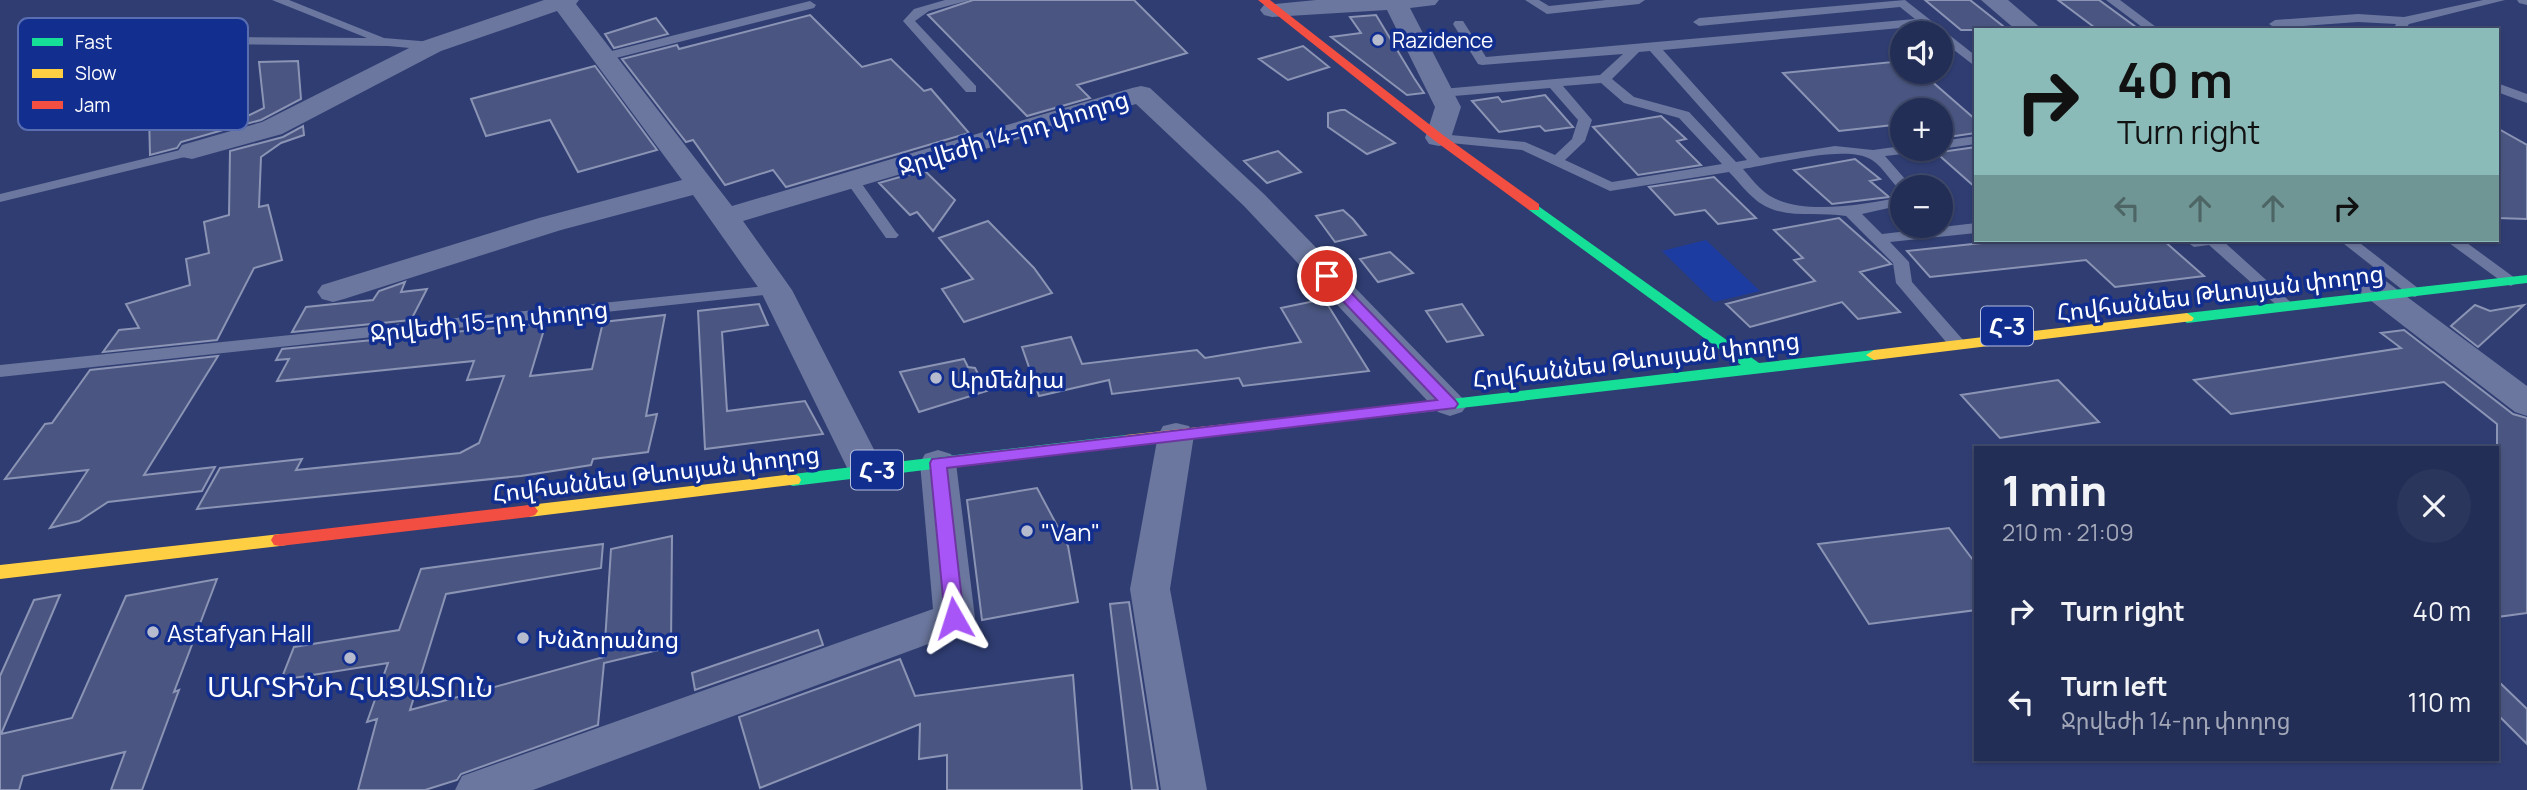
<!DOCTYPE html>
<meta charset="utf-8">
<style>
:root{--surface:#232e56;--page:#2b365c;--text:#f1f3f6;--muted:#a3a8b9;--line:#404a6c}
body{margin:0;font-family:Manrope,"Noto Sans Armenian",sans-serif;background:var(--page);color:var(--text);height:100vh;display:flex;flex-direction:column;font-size:26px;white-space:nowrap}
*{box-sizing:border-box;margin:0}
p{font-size:23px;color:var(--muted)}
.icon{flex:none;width:38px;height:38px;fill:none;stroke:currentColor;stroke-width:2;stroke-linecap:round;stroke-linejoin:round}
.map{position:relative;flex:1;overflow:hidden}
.side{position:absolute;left:1974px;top:446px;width:525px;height:315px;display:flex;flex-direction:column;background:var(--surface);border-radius:0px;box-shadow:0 2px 5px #0004,0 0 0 2px var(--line)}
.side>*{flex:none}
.hud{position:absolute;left:1974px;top:28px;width:525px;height:214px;border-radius:0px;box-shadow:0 2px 5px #0004,0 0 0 2px var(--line);background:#8bbbb9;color:#111;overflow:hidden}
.controls{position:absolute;left:1890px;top:21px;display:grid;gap:14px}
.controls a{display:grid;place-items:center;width:63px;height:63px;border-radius:50%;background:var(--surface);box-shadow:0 2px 5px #0004,0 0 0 2px var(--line);font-size:35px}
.pin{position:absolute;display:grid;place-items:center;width:60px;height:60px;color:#fff;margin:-30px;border:4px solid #fff;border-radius:50%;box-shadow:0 2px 7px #0007}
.me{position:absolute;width:77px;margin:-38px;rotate:354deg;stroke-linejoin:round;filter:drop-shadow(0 0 5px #0008)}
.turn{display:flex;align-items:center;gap:24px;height:147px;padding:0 28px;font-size:32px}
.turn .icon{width:91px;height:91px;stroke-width:2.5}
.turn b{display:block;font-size:49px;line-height:60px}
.lanes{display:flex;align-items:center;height:66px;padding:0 28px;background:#0003;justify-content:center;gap:35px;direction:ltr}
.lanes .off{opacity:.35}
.round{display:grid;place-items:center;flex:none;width:74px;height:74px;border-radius:37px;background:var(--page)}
.headline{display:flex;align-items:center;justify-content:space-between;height:119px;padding:0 28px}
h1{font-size:42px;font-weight:800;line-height:52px}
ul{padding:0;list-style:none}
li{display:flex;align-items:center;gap:21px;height:91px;padding:0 28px}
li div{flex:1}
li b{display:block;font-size:26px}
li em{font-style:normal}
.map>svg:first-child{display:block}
</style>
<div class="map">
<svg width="2527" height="790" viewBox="0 0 2527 790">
<rect width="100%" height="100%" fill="#2f3d72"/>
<!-- green -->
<path fill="#1c3ca2" d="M1706,240l54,51 -46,11 -52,-51z"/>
<!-- building -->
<path fill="#4a5681" stroke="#8b94b4" stroke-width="2" d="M973,0h161l53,53 -110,32 13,13 -63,18 -99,-101z
M1925,0h45l38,30h-47z
M2058,0h41l41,30h-42z
M810,15l52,52 29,-8 33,32 7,-2 38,44 -183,54 -13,-17 -48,15 -32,-45 -7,2 -64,-83 55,-14 2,4z
M1376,15l38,63 10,15 -17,2 -76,-58 30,-4 -11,-16z
M656,18l12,16 -54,14 -9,-14z
M1303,46l26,21 -41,13 -29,-21z
M298,61l3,38 -40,21 -30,8v-4l33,-16 -5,-46z
M1902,61v11h19l55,48v13l-35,5v-28h-39v14l-63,7 -56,-58z
M212,63l11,67 -42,12 -4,6 -27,7 -1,-41 17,-5 -5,-45z
M595,66l62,84 -79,22 -28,-52 -64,16 -15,-37z
M1545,95l28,32 -28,4 -5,-5 -41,6 -27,-31 26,-4 4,5z
M1341,110h4l50,33 -28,11 -39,-27v-14z
M1661,116l25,23 -9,2 24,24 -63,10 -45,-48z
M303,126l1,9 -23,8 -20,14 -2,50 9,-2 14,55 -28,8 -37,72 -114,12 16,-22 20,-2 -13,-24 64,-19 -4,-26 23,-6 -5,-31 25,-7 1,-64 53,-14z
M2497,128l30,17v74l-30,-1z
M1976,147v41l-44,-39 9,3z
M1278,151l23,21 -34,11 -23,-22z
M1855,159l25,20 -10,2 19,16 -57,7 -38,-34z
M924,170l31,30 -22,31 -16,-19 -7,3 -31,-32z
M1714,177l42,41 -38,6 -13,-14 -30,5 -26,-28z
M1343,210l10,9 13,16 -31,7 -19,-26z
M1839,218l52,46 -31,8 40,40 -42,7 -16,-17 -92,25 -24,-23 89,-23 -21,-21 9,-2 -29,-28z
M988,221l46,47 18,25 -88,29 -22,-33 31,-10 -34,-41z
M2010,240h153l41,36 -89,11 -29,-27 -156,17 -23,-26z
M1390,252l23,21 -35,9 -18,-23z
M405,282l-4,10 26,-3 -16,31 -119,12 14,-25 67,-7 6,-9z
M1324,299l45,72 -126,15 -4,-8 -127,16 -3,-14 -70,16 -17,-49 49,-10 11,27 115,-14 8,8 96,-16 -20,-34z
M759,304l9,21 -46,7 5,79 78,-10 18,33 -118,15 -7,-138z
M1462,304l21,31 -36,7 -21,-31z
M2475,305l15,6 34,-6 -46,42 -27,-21z
M665,315l-19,101 11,-2 -9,38 -55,7 -2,6 -70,11 -324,33 23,-41 82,-9 -6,11 164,-17 19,-10 25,-67 -37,4 7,-19 -197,20 12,-22 -13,1 6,-11 264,-26 -16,53 62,-7 11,-47z
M2404,330l109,84 14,4v195l-30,4v-193l-53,-42 -213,32 -37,-34 207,-32 -20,-15z
M218,356l-74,119 71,-8 -13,24 -94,11 -29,19 -29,7 38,-58 -83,9 40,-55 7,-1 38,-53z
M964,359l4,8 7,1 12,23 -68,21 -19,-40z
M2058,380l41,42 -99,16 -39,-43z
M1037,488l31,58 10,56 -96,18 -15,-120z
M1949,528l27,36v46l-107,14 -51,-80z
M672,536l-1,111 -67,16 -6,62 -137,49 -4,6 -32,10h-67l19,-71 -10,3 21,-59 -107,17 13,-33 105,-17 22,-61 182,-25 -2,24 -155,26 -36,116 194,-53 7,-108z
M217,579l-43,113 5,-2 -37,100h-31l14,-38 -102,24 -4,14h-19v-114l34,-76 26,-5 -59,139 71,-16 54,-122z
M1129,602l29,188h-26l-22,-186z
M818,630l5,15 -128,45 -3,-17z
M900,659l15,37 158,-21 9,115h-135v-35l-28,4 1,-35 -160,64 -21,-71z
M2497,680l30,29v35l-30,-30z"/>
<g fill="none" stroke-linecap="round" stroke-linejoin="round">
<!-- lane -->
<path fill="#6b779e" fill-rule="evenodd" d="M272,0h17l95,38 48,4 6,4 -6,4 -44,-4 -168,-2v-6l4,-1 143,1z
M945,0h25l-41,11 -14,10 61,65v6h-10l-63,-71 11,-12z
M1525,0h14l10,6 57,-6h39l-6,4 -92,10z
M1905,0l71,56v11l-35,-27v-7h-9l-10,-7 -259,24 97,108 75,-12 38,4 29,-4v3h17l-7,4 -27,3 27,31h-10v4c-11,-8 -18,-23 -30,-31 -25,-17 -100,5 -129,9 8,9 17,21 27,27 33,20 96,8 132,1v8l-40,9 20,20 94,-11v10l-86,9 19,20 3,20 52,59 2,4 -2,4h-12l-56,-66 -3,-20 -47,-47c-29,-5 -65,5 -90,-16 -10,-8 -18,-19 -27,-28l-119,19 -88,-41 -82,-8 -7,-4 7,-4 85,8 30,13 17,-16 6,-19 -28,-32 -108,9 -7,-4 7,-4 158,-14 23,-21 -141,11 -4,-1 -25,-40 2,-3h8l23,36 429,-38 -15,-12 -201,19 -6,-4 6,-4zM1650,51l97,109 -11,2 -47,-50 -55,-15 -22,-18 27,-27zM1601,83l23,20 55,15 43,46 -110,18 -47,-22 20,-19 7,-21 -29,-34z
M2106,0h14l40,30h-14z
M2483,0h22l-96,24 -4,6h-12l3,-6 -38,-2 -83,6 -6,-4 6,-4 83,-6 46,3z
M2517,0h10v5l-8,-2z
M810,1l6,4 -2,3 -210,53 -6,-4 2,-3z
M2497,83l30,11v9l-30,-11z
M1976,136v8l-35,5h-2l2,-8z
M192,147l7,4 -2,3 -197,48v-8z
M852,176l5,1 39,55 3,3 -3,3h-10l-41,-58z
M2184,240h38l74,67 -2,3h-12l-73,-65 -15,2z
M2339,240h17l67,52 -8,5 -6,-2z
M2445,240h18l56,41 -8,5 -6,-2z
M776,285l6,2 2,3 -2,3 -782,84v-12z"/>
<!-- street -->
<path fill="#6b779e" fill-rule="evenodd" d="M544,0h35l-3,4 156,202 400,-118 9,-2 9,2 114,106 204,210 -6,8 -12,4 -12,-4 -194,-206 -108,-102 -393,117 49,69 93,181 -6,9 -13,4 -13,-4 -93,-190 -67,-95 -132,35 -217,69 -11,3 -11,-3 -5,-7 5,-7 217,-67 143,-38 -125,-169 -116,40 -159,83 -90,25 -10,-2 -4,-6 4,-6 80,-23 161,-81z
M1316,0h123l-4,5 -25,3 51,99 -12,37 -10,2 -10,-2 -4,-6 10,-31 -48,-97 -115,7 -8,-2 -4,-5 4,-5z
M1981,0h27l35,30h-27z
M2368,273l11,3 148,110v30l-12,-4 -158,-122 -5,-7 5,-7z
M1176,423l13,3 5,9 -24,154 37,201h-46l-31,-201 28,-154 5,-9z
M938,450l13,4 5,9 19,155 -6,11 -436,161h-78l7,-14 471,-167 -13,-146 5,-9z"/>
<!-- fast -->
<path fill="#16e098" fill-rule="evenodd" d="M1534,203l225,160 115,-13 8,5 -8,5 -474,55 -6,-1 -2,-4 8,-5 341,-40 -212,-155v-6z
M2527,275v8l-340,40 -7,-5 7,-5z
M1126,435l8,6 -2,4 -339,41 -6,-2 -2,-4 2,-4 6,-2z"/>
<!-- slow -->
<path fill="#ffcf43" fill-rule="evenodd" d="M2187,313l7,5 -2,3 -318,39 -8,-5 8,-5z
M1400,405l8,5 -2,4 -280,33 -8,-6 8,-6z
M793,474l6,2 2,4 -2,4 -270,33 -6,-2 -3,-4 3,-4 6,-2z
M280,534l6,1 3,5 -3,5 -6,1 -280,33v-14z"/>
<!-- jam -->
<path fill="#f24e42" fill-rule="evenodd" d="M1258,0h12l173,135 96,69v6h-10l-94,-69z
M529,505l6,2 3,4 -3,4 -6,2 -249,29 -6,-1 -3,-5 3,-5 6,-1z"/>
</g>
<!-- route -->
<path fill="#a855f7" stroke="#6d37a1" stroke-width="2" d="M1327,272l5,1 123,127 3,4 -3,4 -508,60 17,150 -3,6 -7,2 -6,-2 -3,-6 -15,-155 2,-4 505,-59 -115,-121 -2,-3 2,-3z"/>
<!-- markers -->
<g fill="#b6bbce" stroke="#122e8f" stroke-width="2.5">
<circle cx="1378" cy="40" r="7"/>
<circle cx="936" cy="378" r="7"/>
<circle cx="1027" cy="531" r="7"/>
<circle cx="153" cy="632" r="7"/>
<circle cx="523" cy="638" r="7"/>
<circle cx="350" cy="658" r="7"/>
</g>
<g text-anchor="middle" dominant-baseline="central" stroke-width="7" stroke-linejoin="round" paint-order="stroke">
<!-- far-poi labels -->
<g font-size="21" fill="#fff" stroke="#122e8f" text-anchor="start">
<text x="1392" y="40">Razidence</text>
</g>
<!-- shield labels -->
<g fill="#122e8f" stroke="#b8c0dd" stroke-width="2">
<rect x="1981" y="306.5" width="52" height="39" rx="5"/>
<rect x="851" y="450.5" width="52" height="39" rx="5"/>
</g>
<g font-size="23" font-weight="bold" fill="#fff">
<text x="2007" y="326">Հ-3</text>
<text x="877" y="470">Հ-3</text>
</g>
<!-- street labels -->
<g font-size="24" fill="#fff" stroke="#122e8f">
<text transform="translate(1013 132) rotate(-17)">Ջրվեժի 14-րդ փողոց</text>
<text transform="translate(2220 292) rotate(-7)">Հովհաննես Թևոսյան փողոց</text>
<text transform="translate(489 320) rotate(-6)">Ջրվեժի 15-րդ փողոց</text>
<text transform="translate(1636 359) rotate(-7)">Հովհաննես Թևոսյան փողոց</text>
<text transform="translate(656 473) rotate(-7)">Հովհաննես Թևոսյան փողոց</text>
</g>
<!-- poi labels -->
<g font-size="24" fill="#fff" stroke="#122e8f" text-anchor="start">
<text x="950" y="378">Արմենիա</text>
<text x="1041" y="531">"Van"</text>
<text x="167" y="632">Astafyan Hall</text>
<text x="537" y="638">Խնձորանոց</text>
</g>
<!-- near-poi labels -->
<g font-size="28" fill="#fff" stroke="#122e8f">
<text x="350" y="686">ՄԱՐՏԻՆԻ ՀԱՑԱՏՈւՆ</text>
</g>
</g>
<!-- legend -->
<rect x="18" y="18" width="230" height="112" rx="10" fill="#122e8f" stroke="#596db1" stroke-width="2"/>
<rect x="32" y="38" width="31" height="8" fill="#16e098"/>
<rect x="32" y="69" width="31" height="9" fill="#ffcf43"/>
<rect x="32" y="101" width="31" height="8" fill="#f24e42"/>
<g font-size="19" fill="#fff">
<text x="75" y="49">Fast</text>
<text x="75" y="80">Slow</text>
<text x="75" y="112">Jam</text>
</g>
</svg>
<div class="controls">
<a><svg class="icon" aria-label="sound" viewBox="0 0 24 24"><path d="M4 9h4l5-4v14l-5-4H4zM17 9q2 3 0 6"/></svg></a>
<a>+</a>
<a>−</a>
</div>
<div class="pin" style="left:1327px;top:276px;background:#d93025"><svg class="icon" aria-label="arrive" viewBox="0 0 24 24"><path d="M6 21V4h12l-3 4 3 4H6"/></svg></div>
<svg class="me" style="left:954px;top:618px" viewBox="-20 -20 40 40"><path d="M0-17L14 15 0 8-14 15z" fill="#a855f7" stroke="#fff" stroke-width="4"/></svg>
<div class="hud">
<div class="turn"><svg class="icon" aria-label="right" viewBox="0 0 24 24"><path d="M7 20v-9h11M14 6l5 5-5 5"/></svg><div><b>40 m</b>Turn right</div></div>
<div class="lanes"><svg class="icon off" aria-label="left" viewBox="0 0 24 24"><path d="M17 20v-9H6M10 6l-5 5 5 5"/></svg><svg class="icon off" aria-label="ahead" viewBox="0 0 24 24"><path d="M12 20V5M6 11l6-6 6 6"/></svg><svg class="icon off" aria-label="ahead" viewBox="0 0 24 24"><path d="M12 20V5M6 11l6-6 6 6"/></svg><svg class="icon" aria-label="right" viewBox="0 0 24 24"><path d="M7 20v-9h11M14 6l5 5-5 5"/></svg></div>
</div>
<section class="side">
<div class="headline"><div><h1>1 min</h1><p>210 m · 21:09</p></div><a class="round"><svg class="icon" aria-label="close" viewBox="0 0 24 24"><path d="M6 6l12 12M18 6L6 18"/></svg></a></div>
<ul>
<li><svg class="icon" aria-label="right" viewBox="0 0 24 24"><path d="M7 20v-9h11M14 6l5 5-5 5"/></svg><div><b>Turn right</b></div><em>40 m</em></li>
<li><svg class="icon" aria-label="left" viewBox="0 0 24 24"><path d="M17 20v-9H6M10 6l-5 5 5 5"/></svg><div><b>Turn left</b><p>Ջրվեժի 14-րդ փողոց</p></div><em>110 m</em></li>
</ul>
</section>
</div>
